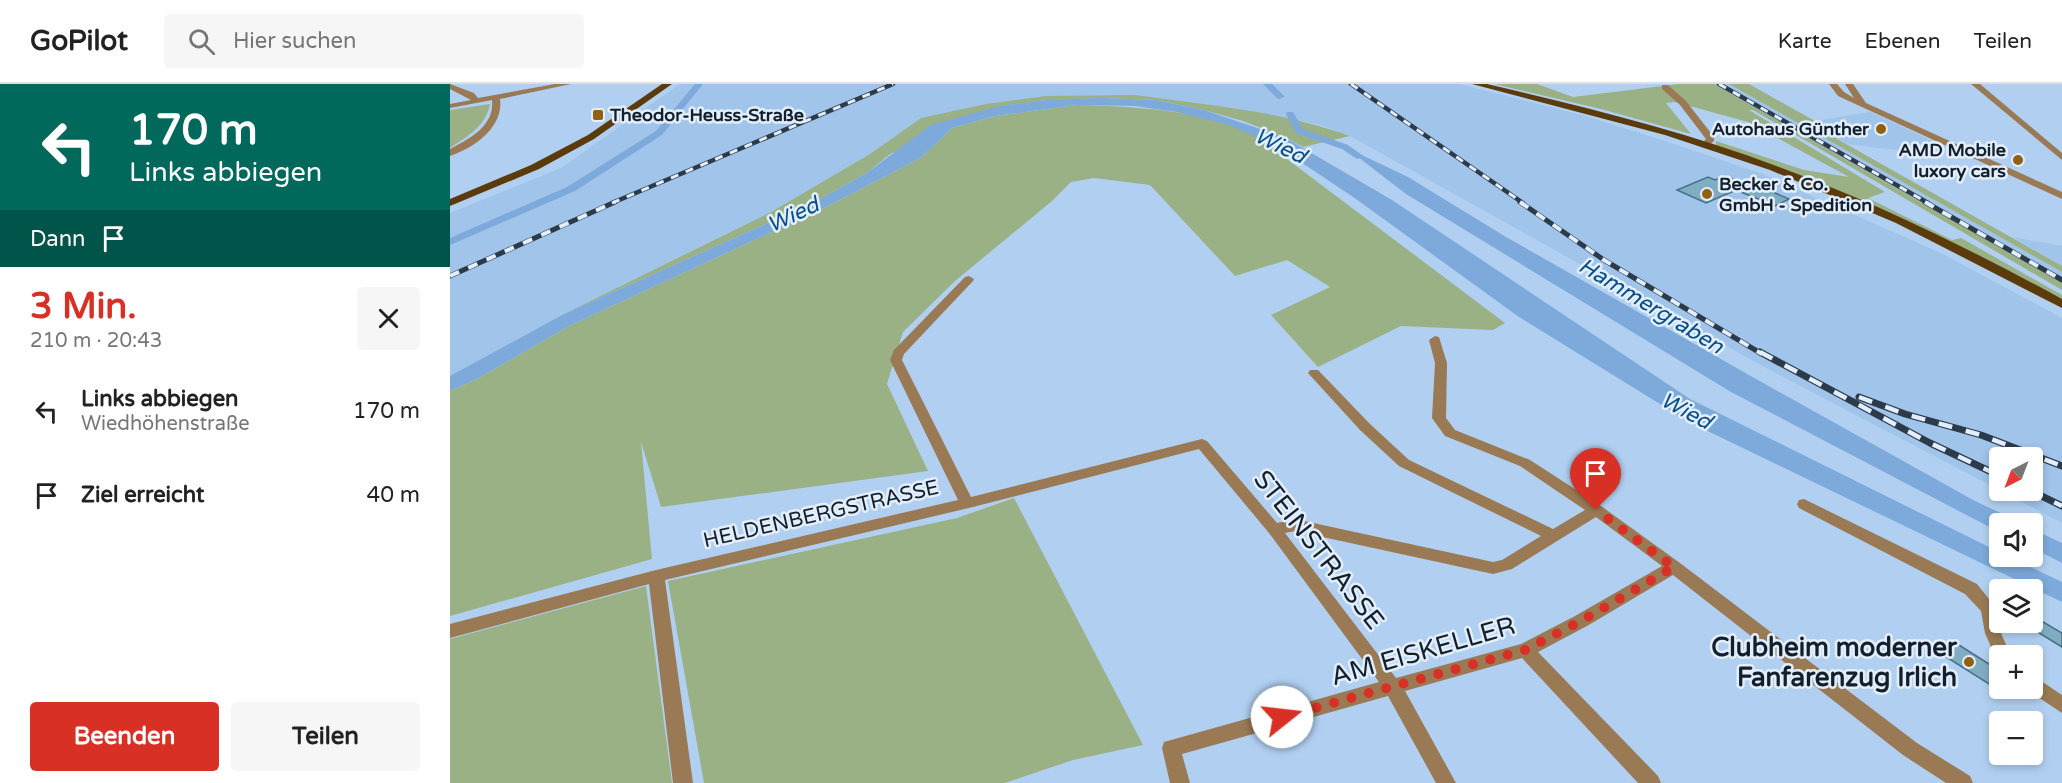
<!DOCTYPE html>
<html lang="de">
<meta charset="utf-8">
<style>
:root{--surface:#fff;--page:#f6f6f6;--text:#222;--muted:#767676;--line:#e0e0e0;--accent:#d93025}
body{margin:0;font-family:"Varela Round",sans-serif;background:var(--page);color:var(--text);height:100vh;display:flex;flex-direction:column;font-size:22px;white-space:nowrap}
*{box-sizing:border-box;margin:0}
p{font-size:20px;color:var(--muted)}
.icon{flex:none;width:33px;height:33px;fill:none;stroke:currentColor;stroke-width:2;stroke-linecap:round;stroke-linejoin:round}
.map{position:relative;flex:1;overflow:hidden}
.sheet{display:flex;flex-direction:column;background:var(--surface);width:450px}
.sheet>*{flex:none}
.guide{background:#00695c;color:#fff;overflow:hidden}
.needle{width:39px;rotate:222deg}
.controls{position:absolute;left:1539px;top:363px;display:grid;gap:12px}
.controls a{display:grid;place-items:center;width:54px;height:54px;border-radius:6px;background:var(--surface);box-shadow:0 3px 9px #0003;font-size:30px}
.pin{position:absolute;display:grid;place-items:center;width:51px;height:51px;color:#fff;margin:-62px -26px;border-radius:50% 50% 50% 0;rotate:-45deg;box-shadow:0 0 6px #0007}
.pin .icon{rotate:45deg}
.me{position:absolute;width:66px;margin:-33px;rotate:74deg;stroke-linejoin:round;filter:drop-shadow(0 0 4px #0008)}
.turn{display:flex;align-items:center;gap:21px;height:126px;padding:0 30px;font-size:27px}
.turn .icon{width:78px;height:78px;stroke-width:2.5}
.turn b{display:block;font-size:42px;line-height:51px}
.then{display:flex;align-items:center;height:57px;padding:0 30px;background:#0003;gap:12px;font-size:22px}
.round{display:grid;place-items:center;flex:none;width:63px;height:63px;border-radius:6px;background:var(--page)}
.head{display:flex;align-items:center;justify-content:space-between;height:102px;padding:0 30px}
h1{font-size:36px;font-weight:700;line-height:45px;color:var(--accent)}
.button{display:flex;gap:12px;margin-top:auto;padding:12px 30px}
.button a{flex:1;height:69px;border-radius:6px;background:var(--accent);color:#fff;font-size:24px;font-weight:700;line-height:69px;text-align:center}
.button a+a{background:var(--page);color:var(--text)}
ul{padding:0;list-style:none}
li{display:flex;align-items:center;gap:18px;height:84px;padding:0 30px}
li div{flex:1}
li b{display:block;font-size:22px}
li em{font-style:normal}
header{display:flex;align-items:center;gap:36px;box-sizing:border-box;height:84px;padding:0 30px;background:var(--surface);border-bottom:2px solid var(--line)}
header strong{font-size:28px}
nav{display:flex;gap:33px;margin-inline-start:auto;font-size:21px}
.search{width:420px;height:54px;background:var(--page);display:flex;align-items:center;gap:15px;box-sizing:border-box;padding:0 21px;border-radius:6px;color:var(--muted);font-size:22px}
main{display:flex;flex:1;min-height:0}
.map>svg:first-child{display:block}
</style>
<header>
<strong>GoPilot</strong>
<div class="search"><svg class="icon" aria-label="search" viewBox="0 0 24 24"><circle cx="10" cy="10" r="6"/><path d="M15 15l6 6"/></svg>Hier suchen</div>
<nav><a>Karte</a><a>Ebenen</a><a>Teilen</a></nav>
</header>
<main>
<section class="sheet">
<div class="guide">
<div class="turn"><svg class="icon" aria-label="left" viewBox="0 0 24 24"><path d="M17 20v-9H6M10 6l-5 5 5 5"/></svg><div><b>170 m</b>Links abbiegen</div></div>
<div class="then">Dann<svg class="icon" aria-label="arrive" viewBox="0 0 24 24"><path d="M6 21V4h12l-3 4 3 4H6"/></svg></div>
</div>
<div class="head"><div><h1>3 Min.</h1><p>210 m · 20:43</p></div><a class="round"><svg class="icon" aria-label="close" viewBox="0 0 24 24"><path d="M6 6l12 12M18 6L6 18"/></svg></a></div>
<ul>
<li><svg class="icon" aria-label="left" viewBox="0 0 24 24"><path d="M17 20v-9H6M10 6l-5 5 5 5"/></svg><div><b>Links abbiegen</b><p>Wiedhöhenstraße</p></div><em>170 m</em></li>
<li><svg class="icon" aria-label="arrive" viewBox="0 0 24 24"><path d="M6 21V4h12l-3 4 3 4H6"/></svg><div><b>Ziel erreicht</b></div><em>40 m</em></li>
</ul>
<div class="button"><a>Beenden</a><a>Teilen</a></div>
</section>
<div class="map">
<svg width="1612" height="699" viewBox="0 0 1612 699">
<rect width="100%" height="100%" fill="#b1d0f1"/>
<!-- built -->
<path fill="#a1c4ea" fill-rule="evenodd" d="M230,0h779l123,31 80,25 98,33 183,81 119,64v205l-294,-154 -418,-233 -29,-11 -94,-18 -91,-12 -215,23 -51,36 -99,58 -209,103 -112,61v-163l111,-45zM1550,374h32v32h-32z
M1264,0h15l333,188v11z
M1420,28l69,32h-24l10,10 -77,-10 -40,-22z
M1562,153l50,9v20z"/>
<!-- green -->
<path fill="#9ab186" d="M1044,0h43l36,13 105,-13h36l348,199v7l-309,-180h-4l136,82 -17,6 84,42 9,-2 101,57v4l-146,-74 -100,-44 -100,-36v-4l88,29 45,7 -101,-55 -73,-20 -9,1 25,31 -90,-25z
M1279,0h20l66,37 -6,2 253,143v6z
M686,11c71,10 146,16 214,41l-47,11 -19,-10 -41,-16 -39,-11 -48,-10 -54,-2 -55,2 -48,6 -109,48 -22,18 -53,30 -253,113 209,-103 99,-58 51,-36 65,-14 60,-8z
M40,20c-4,22 -22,32 -40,44v-38z
M626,21c70,2 149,5 209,46l-6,2 226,170 -12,7 -92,-4 -83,41 -47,-52 59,-28 -43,-27 -52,16 -85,-91 -56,-7 -23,4 -19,19 -97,80 -52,51 -16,52 41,87 -267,36 -20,-65 11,117 -202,57v-225l25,-11 94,-54 263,-122 90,-47 30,-29 43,-12z
M564,414l129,247 -70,15 -68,23h-301l-36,-202 289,-63z
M196,502l26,197h-222v-144z"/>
<!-- water -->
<path fill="#7daadb" d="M652,14l54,2 48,10 80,27 108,63 298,199 309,153 1,4 9,1 53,25v20l-373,-180 -170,-105 -163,-118 -79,-53 -48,-21 -52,-13 -43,-6 -58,-1 -81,11 -43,12 -30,29 -90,47 -263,122 -94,54 -25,11v-15l112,-61 253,-113 53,-30 63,-47 68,-19 48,-6z
M895,63l63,30 98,60 266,151 203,113 47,22 -22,1 -1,8 -268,-140 -325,-198z
M1582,445l30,14v20l-29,-15z"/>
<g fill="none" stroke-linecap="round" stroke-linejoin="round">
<!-- canal -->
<path fill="#7daadb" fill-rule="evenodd" d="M245,0h8l-41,51 -87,56 -125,54v-7l117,-51 89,-56z
M813,0h9l13,13 -7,2z
M837,28h6l10,17 45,16 17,12 -8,2 -15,-10 -46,-16 -10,-19z"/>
</g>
<!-- building -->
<path fill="#81adc3" stroke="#477186" stroke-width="1.5" d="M1275,92l23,9 -42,18 -29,-13 31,-13 7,3z
M1309,102l30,13 -14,7 -32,-13z
M1588,535l24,14v14l-31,-19z
M1501,556l49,31v20l-60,-38z"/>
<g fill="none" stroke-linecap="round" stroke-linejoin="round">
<!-- minor -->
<path fill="#997a54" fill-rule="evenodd" d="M0,0l24,9 4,5 77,-14h16l-71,15c4,28 -26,49 -50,57v-7c19,-10 45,-23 42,-49l-42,8v-4l21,-4 -21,-11z
M1379,0h8l7,8 10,6 -9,-14h8l13,19 196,89v7l-224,-103z
M1521,0h9l82,69v7z
M1212,1h6l18,16 28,36v4l-6,5h-6l-1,-2 5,-5 -26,-34 -18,-16z
M519,192l5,3 -1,2 -69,73 -2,6 69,137 231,-58 5,2 70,82 18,-4 198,43 9,-2 39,-24 -142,-70 -39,-36 -52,-57 2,-3h8l52,54 39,36 144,69 32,-19 -65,-44 -75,-30 -13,-18 3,-55 -6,-23 6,-4 4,1 8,26 -1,55 9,12 75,30 71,46 79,57 237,180 53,33 3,7h-27l-43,-28 -230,-180 -86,51 -49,26 120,124 3,7h-23l-116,-125 -117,33 51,92h-20l-48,-87 -206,58 8,29h-20l-8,-35 2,-6 215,-60 -110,-149 -70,-84 -226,58 -308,73 28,203h-20l-24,-199 -199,54v-14l206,-54 302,-70 -68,-140 4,-10 71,-73zM1146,433l66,49 -87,50 -54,28 -125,34 -111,-145 10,-2 198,43 19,-5z
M1354,415l173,85 20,25 4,24 10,23h-11v6l-3,-1 -12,-28 -4,-22 -16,-17 -166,-86 -2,-4 2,-4z
M1582,591l30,20v18l-36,-24 6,-1z"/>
<!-- major -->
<path fill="#5b3b0c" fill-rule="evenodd" d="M212,0h10l-78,55 -55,30 -89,37v-7l81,-34 57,-30z
M1022,0h15c98,23 197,47 292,83 98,36 191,82 283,132v9l-166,-85 -126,-53 -105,-35z"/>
<defs>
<path id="rail-far2" d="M901,0l172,119
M1269,0l209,119
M162,119l281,-119"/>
<path id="rail-far1" d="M1070,118l84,58 158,94
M1475,118l137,78
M0,192l165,-74"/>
<path id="rail" d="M1310,268l170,91 70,33
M1409,313l46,17 76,21 81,31
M1579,406l33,16"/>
</defs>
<!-- rail-far2 casing -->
<use href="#rail-far2" stroke="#2c3b4a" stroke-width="4.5"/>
<!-- rail-far1 casing -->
<use href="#rail-far1" stroke="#2c3b4a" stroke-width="5"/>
<!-- rail casing -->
<use href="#rail" stroke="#2c3b4a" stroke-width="7"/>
<!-- rail-far2 -->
<use href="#rail-far2" stroke="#e2eefc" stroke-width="3" stroke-dasharray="8" stroke-linecap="butt"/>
<!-- rail-far1 -->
<use href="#rail-far1" stroke="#e2eefc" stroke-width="4" stroke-dasharray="10" stroke-linecap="butt"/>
<!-- rail -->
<use href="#rail" stroke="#e2eefc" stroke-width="4.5" stroke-dasharray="14" stroke-linecap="butt"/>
</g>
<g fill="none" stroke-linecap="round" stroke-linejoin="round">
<!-- route -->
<path stroke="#d93025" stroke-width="10" stroke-dasharray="0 18" d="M832,633l243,-67 56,-29 93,-54 -78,-57"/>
</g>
<!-- markers -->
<g fill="#936012" stroke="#e2eefc" stroke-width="2">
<rect x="142" y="25" width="12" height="12" rx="3"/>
<circle cx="1431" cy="45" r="6"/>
<circle cx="1568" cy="76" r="6"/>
<circle cx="1257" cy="110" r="6"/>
<circle cx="1519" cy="578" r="6"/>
</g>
<g text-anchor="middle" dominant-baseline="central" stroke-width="5" stroke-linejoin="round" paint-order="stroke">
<!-- far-poi labels -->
<g font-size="18" font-weight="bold" fill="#131f2b" stroke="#e2eefc" text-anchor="start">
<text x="160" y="31">Theodor-Heuss-Straße</text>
<text x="1419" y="45" text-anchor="end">Autohaus Günther</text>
<text x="1556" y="66" text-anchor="end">AMD Mobile<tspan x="1556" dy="21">luxory cars</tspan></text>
<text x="1269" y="100">Becker &amp; Co.<tspan x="1269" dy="21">GmbH - Spedition</tspan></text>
</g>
<!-- street labels -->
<g font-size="21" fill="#131f2b" stroke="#e2eefc">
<text transform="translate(371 430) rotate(-13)">HELDENBERGSTRASSE</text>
</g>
<!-- water labels -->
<g font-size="22" font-style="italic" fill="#074e88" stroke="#e2eefc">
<text transform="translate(830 62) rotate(26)">Wied</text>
<text transform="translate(343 131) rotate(-25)">Wied</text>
<text transform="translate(1201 222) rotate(31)">Hammergraben</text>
<text transform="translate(1236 327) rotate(28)">Wied</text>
</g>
<!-- near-street labels -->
<g font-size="26" fill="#131f2b" stroke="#e2eefc">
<text transform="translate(869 466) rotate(52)">STEINSTRASSE</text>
<text transform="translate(973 567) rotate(-16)">AM EISKELLER</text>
</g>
<!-- near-poi labels -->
<g font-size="26" font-weight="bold" fill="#131f2b" stroke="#e2eefc" text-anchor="end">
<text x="1507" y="563">Clubheim moderner<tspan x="1507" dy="30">Fanfarenzug Irlich</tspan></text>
</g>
</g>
</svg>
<div class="controls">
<a><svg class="needle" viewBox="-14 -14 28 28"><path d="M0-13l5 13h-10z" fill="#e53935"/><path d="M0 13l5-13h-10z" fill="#767676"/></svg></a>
<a><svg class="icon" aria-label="sound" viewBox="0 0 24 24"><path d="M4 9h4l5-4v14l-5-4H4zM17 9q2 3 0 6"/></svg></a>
<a><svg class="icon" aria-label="layers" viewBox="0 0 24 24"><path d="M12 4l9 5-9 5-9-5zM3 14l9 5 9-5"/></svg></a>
<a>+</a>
<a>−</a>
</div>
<div class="pin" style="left:1146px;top:426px;background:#d93025"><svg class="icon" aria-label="arrive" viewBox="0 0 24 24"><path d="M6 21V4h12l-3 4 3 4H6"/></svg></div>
<svg class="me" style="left:832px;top:633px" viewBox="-20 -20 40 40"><circle r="19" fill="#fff"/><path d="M0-13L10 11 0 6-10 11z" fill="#d93025"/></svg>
</div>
</main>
